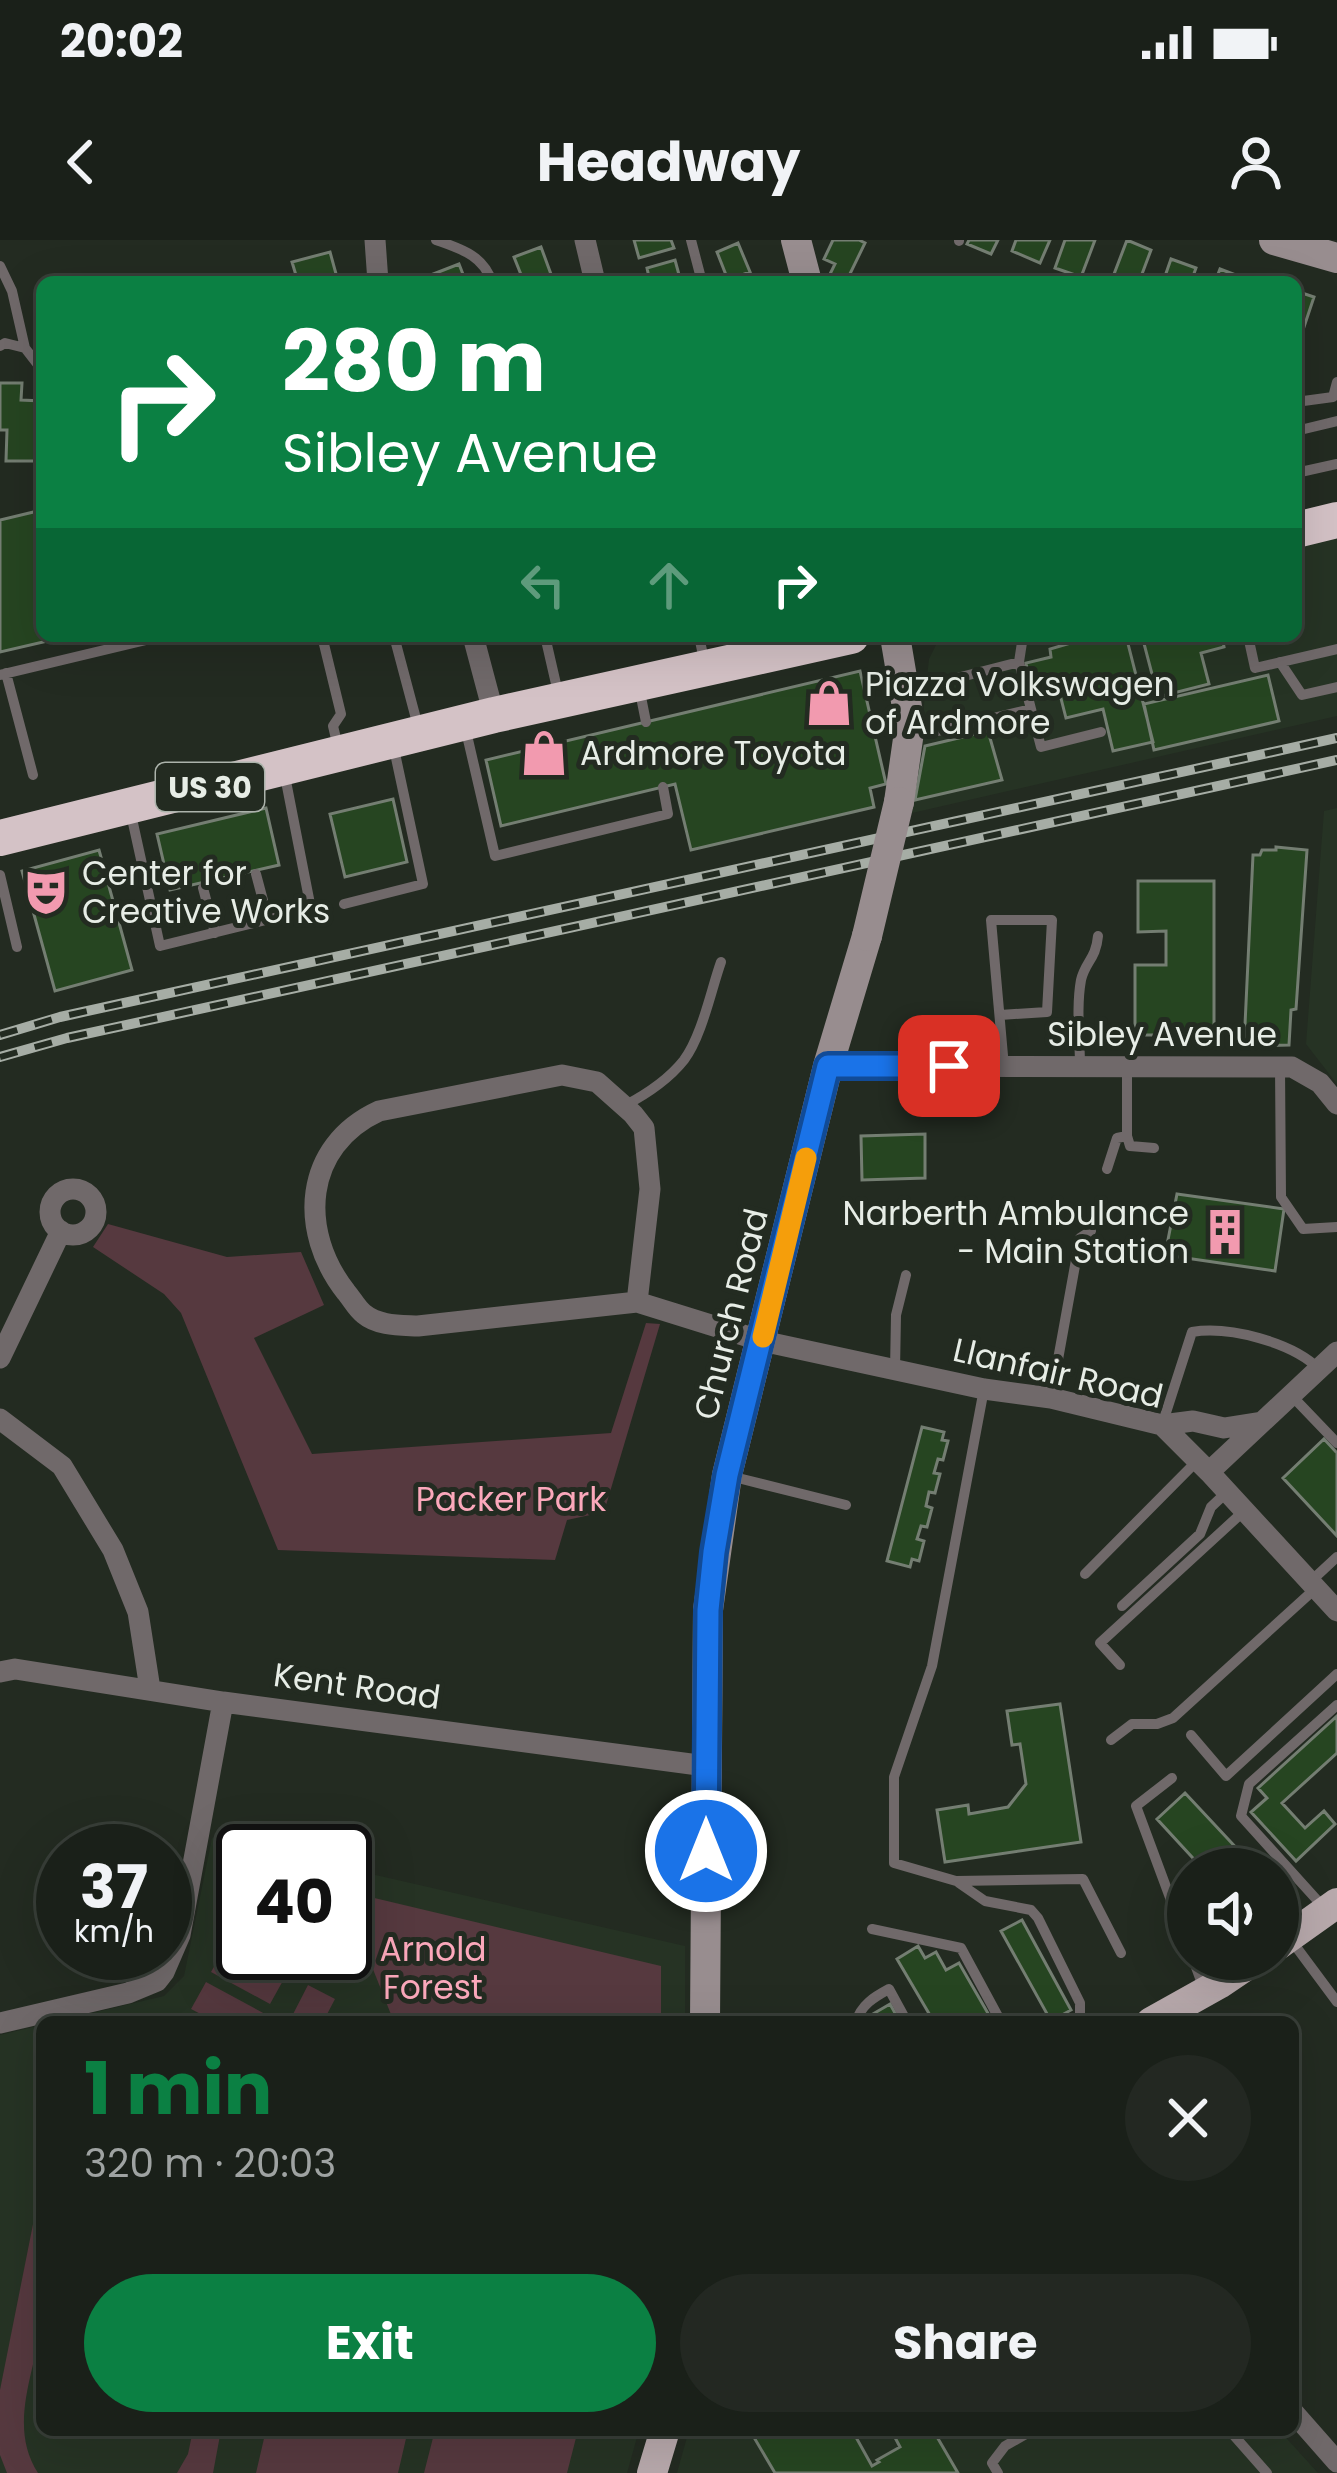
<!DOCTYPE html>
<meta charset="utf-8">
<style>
:root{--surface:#1a2019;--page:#232822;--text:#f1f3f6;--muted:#9fa3a2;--line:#383e38;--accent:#0b8043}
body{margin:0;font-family:Poppins,sans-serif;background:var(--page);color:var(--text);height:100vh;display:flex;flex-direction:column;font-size:45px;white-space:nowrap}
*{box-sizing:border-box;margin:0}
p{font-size:39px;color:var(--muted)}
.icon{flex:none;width:66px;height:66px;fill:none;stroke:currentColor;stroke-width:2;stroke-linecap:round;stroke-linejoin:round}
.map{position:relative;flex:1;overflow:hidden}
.details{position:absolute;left:36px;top:1776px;width:1263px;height:420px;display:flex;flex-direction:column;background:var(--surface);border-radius:18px;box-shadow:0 12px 48px #0002,0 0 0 3px var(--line)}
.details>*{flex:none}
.top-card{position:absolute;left:36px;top:36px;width:1266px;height:366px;border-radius:18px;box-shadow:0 12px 48px #0002,0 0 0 3px var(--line);background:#0b8043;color:#fff;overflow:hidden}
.controls{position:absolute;left:1167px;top:1608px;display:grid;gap:24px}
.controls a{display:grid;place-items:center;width:132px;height:132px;border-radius:50%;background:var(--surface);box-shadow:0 12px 48px #0002,0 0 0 3px var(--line);font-size:60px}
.speed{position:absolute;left:36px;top:1584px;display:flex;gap:24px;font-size:60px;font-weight:700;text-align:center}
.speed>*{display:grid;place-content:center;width:156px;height:156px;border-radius:50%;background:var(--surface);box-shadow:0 12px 48px #0002,0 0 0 3px var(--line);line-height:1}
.speed small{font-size:30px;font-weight:400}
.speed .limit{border:6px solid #111;border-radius:18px;background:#fff;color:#111}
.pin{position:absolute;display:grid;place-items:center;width:102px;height:102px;color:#fff;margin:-51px;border-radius:24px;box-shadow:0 6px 18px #0006}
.me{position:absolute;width:132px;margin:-66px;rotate:0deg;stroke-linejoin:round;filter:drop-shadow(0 0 9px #0008)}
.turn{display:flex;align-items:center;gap:42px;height:252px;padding:0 48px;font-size:54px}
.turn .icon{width:156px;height:156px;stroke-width:2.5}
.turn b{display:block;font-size:84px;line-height:102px}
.lanes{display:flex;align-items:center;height:114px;padding:0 48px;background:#0003;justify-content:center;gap:60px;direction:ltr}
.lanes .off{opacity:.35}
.round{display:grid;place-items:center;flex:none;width:126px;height:126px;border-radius:63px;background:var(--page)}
.summary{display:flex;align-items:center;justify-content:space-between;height:204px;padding:0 48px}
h1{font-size:72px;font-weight:700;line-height:90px;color:var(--accent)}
.action{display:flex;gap:24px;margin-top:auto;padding:24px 48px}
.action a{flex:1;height:138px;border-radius:72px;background:var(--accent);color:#fff;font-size:48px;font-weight:700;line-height:138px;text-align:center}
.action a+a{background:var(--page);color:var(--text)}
.status{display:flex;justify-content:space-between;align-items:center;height:84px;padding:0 60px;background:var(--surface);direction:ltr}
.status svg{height:33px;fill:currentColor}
header{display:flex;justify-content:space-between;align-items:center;height:156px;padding:0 48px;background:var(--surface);font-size:54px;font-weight:700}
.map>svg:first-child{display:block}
</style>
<div class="status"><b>20:02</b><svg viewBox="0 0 49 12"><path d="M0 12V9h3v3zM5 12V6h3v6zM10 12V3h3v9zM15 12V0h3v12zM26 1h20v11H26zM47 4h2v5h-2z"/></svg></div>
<header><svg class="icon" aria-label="back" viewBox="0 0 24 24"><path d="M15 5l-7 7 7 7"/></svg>Headway<svg class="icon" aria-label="person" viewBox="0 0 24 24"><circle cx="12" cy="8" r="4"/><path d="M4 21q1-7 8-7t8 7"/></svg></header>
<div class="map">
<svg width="1337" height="2233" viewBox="0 0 1337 2233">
<rect width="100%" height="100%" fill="#232b21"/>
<!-- built -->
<path fill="#263324" d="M1337,297v179l-425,97 17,-154 10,-20 11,-3h346v-89z
M1337,568v276l-31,-40 18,-233z
M212,1598l59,13h-28v102h102v-85l340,78v76h-631l110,-26 20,-20z
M42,1785v405h597l-12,43h-627v-438z
M689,2190h590l39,43h-641z"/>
<!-- green -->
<path fill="#56393f" d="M108,984l119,33 74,-5 23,53 -70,33 58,116 299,-21 35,-110 14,1 -56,188 -37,8 -12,40 -277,-10 -97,-237 -17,-19 -71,-47z
M345,1651l316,75v56h-267l-49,-123z
M226,1705l59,32 -15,27 -59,-32z
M206,1742l59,32 -4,8h-45l-25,-13z
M308,1745l27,14 -12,23h-34z
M42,1939c0,45 5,96 0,140 -6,52 -35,106 -4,154h-31l-7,-18v-65z
M193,2190h28l-8,43h-36l11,-19z
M266,2190h142l-10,43h-142z
M435,2190h143l-11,43h-143z"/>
<!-- building -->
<path fill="#264521" stroke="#747e72" stroke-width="3" d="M634,0h37l3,8 -35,10z
M833,0h26l6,3 -19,39 -16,-8 5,-10 -11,-5z
M969,0h29l-7,14 -24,-10z
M1016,0h34l-10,23 -28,-12z
M1065,0h30l-14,37 -26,-9z
M1127,0l24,10 -12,32h-28z
M738,3l12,29 -22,8 -11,-28z
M541,7l11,30 -13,5h-15l-10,-25z
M330,12l8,29 -40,1 -6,-20z
M1171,19l25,9 -5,14h-28z
M675,20l6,22h-31l-3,-14z
M459,24l7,18h-42l-1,-4z
M1220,29l34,13h-39z
M1296,51l18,6 -18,54z
M0,143h22l-1,17 21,1v60h-36l1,-31h-7z
M42,270v126h27l-69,16v-132z
M1075,396h51l27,106 -40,9 -10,-42 -37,9 -10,-39 -25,7 -5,-23 25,-6 -1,-8 24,-7z
M1142,396h80l2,11 -23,6 8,31 -51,13z
M860,431l26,113 -16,4 4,19 -183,43 -16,-66 -174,42 -15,-66z
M1268,435l11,46 -125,29 -10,-46z
M988,491l14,49 -87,20 10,-54z
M393,559l14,63 -62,15 -15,-63z
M266,568l13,57 -109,25 -13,-56z
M1276,607l31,3 -11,159 -5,1 -2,35 -45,1 9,-191h7l2,-5h14z
M99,610l33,120 -77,21 -33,-120z
M1138,641h76v154h-79v-70h31v-34l-28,1z
M925,894v44l-63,2 -1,-44z
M1177,954l107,15 -9,62 -110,-16z
M922,1187l22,5 -2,8 6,1 -5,19 -5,-1 -4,14 6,1 -5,19 -6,-1 -3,14 6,2 -5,19 -6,-1 -4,13 7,2 -5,20 -7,-2 -2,8 -23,-6z
M1324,1199l13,14v83l-54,-58z
M1060,1464l21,138 -136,20 -8,-52 31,-5 1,9 39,-7 18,-23 -6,-40 -8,1 -5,-34z
M1337,1476v37l-55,50 23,25 19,-17 11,13 -39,37 -45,-49 16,-14 -9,-10z
M1185,1553l71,76h-53l-46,-50z
M1022,1680l49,90 -20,11 -50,-90z
M918,1706l7,12 11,-6 10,18 13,-7 34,59h-59l-37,-63z
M890,1764l10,18h-32l-2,-4z
M758,2190h94l20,36 7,-4 -2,-2 23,-13 -9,-17h42l25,43h-183l-23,-39z"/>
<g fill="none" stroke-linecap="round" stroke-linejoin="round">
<!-- lane -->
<path stroke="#70696a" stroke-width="10" d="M436,0c25,9 47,15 56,42
M691,0l11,42
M959,1v-1
M0,26l12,25 13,57
M0,106l5,-3 20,5 17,22
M1296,162l37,-5 4,-15
M1296,191l41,-10
M1296,233l41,-9
M322,396l19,78 -8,12 5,21
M394,396l25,94
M545,396l14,61
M699,396l6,29
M1248,396l7,32 82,-19
M1280,422l22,33 35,-8
M6,433l27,102
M0,435l163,-39
M949,440l70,-18 4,-26
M640,452l6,30
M1031,469l10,38 60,-15
M466,491l29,125 173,-42 -5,-27
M938,491l93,-22 -12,-47
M131,574l29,132 151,-37 -27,-138
M256,634l12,45
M0,635l17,72
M203,648l12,45
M344,664l79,-20 -30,-140
M1000,775l47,-3 5,-92h-61l13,147
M1080,827c0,-28 -4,-59 1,-87 4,-18 15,-21 17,-44
M1127,827v69l3,10 24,2
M1280,827l1,130 22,32 34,-2
M624,866c21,-11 45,-27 60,-46 18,-24 27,-70 37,-98
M1107,929l10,-31 10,-2
M895,1130l1,-55 10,-40
M984,1149l-52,277 -38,111v86l62,18 127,-2 38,74
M1291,1155l46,48
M1051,1158l29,-160 11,-7
M1162,1185l30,-93c37,-6 100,10 127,37
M730,1236l116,29
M1085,1334l113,-114
M1310,1342l27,-25
M1122,1366l78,-72 11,-27 16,-15
M1120,1425l-20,-22 144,-132
M1191,1495l35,41 111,-102
M1111,1500l21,-16h25l16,-6 143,-130
M1172,1538l-36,28 52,140
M959,1643l26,18 46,9 7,8 42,85v19
M1278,1666l8,3 18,14
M1326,1670l-85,-94 8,-32 88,-79
M872,1689l89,19 40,74
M1291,1700l46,62
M1193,1719l11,30
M856,1782c5,-17 18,-25 33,-33l18,33
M1229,2190l38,43
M998,2233l-6,-10 13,-17 28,-16"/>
<!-- street -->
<path stroke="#70696a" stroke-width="21" d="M375,0l3,42
M585,0l10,42
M473,396l21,79
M828,826l464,1 28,16 17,21
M562,835l35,7 36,32 11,14 6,61 -13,113 -219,24c-17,-1 -40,0 -54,-12 -7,-5 -12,-15 -18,-22 -48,-61 -43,-146 33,-181z
M50 972a23 23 0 1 1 46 0a23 23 0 1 1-46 0Z
M637,1062l125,39 222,48 67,9 111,27 47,47 128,139
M0,1118l61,-127
M0,1179l62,47 51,84 25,62 12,77
M1162,1185l31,-4 31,7 38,-6
M1209,1232l128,-120
M0,1432l15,-3 208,33 483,64
M0,1783l128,-30 29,-12 7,-9 16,-37 43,-233
M1293,2172l44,50"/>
<!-- secondary -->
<path stroke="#988d8f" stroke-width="30" d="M796,0l11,42
M1274,0l63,18
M895,396l15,89 -11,77
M705,1782l3,-412 19,-135 101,-409 39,-130"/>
<!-- primary -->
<path stroke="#b8a9ac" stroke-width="30" d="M1278,1705l59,-42
M1151,1782l68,-38 37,-25
M652,2233l13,-43"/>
<!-- highway -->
<path stroke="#d4c2c6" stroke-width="36" d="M1296,290l41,-10
M0,598l494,-123 357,-79"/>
<defs>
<path id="rail" d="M0,795l60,-18 1277,-279
M0,817l67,-19 1270,-278"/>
</defs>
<!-- rail casing -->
<use href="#rail" stroke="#a6ada5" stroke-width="10"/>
<!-- rail -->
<use href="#rail" stroke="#232b21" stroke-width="6" stroke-dasharray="18" stroke-linecap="butt"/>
<!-- secondary-bridge -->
<path stroke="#988d8f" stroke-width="30" d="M867,696l32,-134"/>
</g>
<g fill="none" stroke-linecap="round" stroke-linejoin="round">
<defs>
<path id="route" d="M706,1611l2,-241 6,-58 13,-77 101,-409h121"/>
</defs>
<!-- route casing -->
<use href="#route" stroke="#114b97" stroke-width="30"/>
<!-- route -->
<use href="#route" stroke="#1a73e8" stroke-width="21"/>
<!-- slow -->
<path stroke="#f59e0b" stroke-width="21" d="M763,1097l43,-179"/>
</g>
<!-- icons -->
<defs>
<symbol id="shop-bare" viewBox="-9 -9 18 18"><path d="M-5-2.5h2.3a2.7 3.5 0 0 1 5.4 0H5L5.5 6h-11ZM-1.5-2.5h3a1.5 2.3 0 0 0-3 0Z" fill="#f29aaf" stroke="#232b21" stroke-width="2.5" paint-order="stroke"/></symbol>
<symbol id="theatre-bare" viewBox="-9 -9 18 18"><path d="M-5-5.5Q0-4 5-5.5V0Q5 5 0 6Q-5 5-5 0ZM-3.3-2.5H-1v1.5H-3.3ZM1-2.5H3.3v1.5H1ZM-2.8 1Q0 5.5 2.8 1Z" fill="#f29aaf" stroke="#232b21" stroke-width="2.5" paint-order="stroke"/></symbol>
<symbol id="building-bare" viewBox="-9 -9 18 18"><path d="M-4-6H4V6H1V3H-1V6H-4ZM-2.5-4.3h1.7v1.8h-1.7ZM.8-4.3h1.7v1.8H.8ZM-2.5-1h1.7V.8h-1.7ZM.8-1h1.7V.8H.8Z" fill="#f29aaf" stroke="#232b21" stroke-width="2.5" paint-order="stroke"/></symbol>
</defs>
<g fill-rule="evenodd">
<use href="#shop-bare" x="796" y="430" width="66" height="66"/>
<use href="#shop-bare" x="511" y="480" width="66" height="66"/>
<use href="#theatre-bare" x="13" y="619" width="66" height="66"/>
<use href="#building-bare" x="1192" y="959" width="66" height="66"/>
</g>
<g text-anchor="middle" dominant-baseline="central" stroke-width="10" stroke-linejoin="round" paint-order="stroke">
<!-- shield labels -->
<rect fill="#232b21" stroke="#acb3ab" stroke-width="3" x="156" y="523" width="108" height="48" rx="9"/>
<g font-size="30" font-weight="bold" fill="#e7ede6">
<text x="210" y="547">US 30</text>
</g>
<!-- poi labels -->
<g font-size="33" fill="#e7ede6" stroke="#232b21" text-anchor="start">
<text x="865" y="444">Piazza Volkswagen<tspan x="865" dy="38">of Ardmore</tspan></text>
<text x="580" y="513">Ardmore Toyota</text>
<text x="82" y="633">Center for<tspan x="82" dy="38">Creative Works</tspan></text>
<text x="1189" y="973" text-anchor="end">Narberth Ambulance<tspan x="1189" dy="38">- Main Station</tspan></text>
</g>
<!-- street labels -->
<g font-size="33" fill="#e7ede6" stroke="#232b21">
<text x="1162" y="794">Sibley Avenue</text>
<text transform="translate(731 1074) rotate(-76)">Church Road</text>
<text transform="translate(1058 1133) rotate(13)">Llanfair Road</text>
<text transform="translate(357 1446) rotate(8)">Kent Road</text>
</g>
<!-- park labels -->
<g font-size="33" fill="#fba8bb" stroke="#232b21">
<text x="511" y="1259">Packer Park</text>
<text x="433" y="1709">Arnold<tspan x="433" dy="38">Forest</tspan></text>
</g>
</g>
</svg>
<div class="controls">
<a><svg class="icon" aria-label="sound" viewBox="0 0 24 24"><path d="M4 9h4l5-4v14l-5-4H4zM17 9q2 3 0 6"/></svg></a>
</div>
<div class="speed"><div>37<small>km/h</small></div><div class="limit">40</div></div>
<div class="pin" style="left:949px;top:826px;background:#d93025"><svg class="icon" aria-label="arrive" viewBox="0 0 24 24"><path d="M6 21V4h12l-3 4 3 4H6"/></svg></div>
<svg class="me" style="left:706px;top:1611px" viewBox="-20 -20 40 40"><circle r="17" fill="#1a73e8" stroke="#fff" stroke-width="3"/><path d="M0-11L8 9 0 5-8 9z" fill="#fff"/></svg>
<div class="top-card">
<div class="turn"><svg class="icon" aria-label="right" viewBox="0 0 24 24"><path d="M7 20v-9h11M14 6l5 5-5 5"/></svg><div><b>280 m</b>Sibley Avenue</div></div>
<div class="lanes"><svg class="icon off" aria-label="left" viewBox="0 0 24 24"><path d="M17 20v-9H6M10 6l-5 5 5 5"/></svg><svg class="icon off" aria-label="ahead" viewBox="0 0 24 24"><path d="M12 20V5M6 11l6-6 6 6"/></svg><svg class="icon" aria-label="right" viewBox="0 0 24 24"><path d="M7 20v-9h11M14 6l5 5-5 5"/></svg></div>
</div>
<section class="details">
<div class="summary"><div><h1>1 min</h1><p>320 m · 20:03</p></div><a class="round"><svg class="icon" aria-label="close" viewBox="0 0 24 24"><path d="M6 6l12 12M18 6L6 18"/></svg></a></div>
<div class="action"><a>Exit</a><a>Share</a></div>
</section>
</div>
